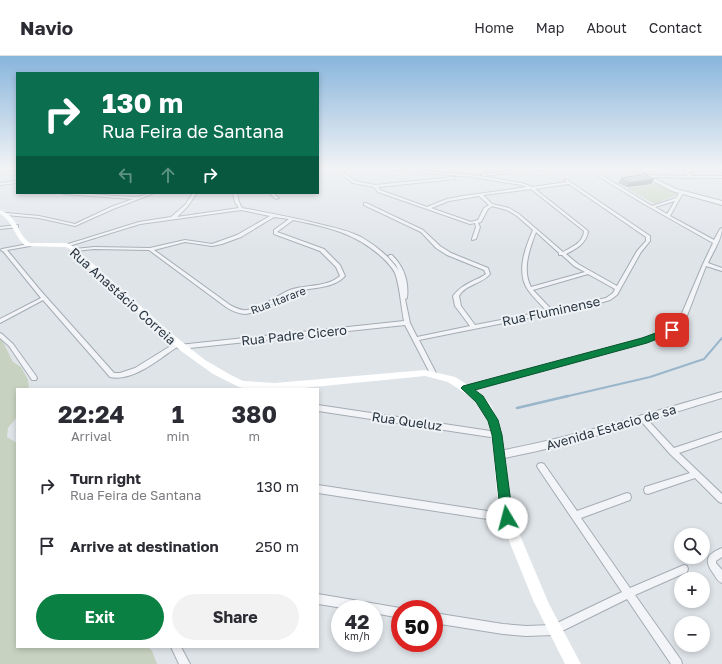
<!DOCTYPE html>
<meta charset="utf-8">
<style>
:root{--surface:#fff;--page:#f2f2f3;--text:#2b2b33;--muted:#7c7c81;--line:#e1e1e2;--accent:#0b8043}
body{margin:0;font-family:"Golos Text",sans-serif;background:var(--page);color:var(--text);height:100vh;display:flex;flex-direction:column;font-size:15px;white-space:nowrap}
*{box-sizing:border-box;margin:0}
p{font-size:13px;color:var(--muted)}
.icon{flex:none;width:22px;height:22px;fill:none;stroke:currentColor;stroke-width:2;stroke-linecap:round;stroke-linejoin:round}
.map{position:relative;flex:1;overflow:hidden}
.panel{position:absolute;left:16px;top:332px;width:303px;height:260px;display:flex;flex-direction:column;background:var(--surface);border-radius:0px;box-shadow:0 2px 6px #0003}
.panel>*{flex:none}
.top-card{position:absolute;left:16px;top:16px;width:303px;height:122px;border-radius:0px;box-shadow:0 2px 6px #0003;background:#0b6e4f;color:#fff;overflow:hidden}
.buttons{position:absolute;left:674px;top:472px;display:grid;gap:8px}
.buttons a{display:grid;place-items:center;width:36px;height:36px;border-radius:50%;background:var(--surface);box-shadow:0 2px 6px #0003;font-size:20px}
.speed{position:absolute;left:331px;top:544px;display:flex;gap:8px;font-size:20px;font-weight:700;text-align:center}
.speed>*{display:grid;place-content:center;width:52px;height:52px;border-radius:50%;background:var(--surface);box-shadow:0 2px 6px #0003;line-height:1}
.speed small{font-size:10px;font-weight:400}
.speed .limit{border:6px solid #d22;background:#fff;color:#111}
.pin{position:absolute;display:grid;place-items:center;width:34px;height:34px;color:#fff;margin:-17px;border-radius:8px;box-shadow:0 2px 6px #0006}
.me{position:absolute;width:44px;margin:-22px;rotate:352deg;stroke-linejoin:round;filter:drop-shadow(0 0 3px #0008)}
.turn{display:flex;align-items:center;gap:14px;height:84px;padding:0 20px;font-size:18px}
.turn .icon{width:52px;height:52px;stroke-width:2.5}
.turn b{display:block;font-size:28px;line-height:34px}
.lanes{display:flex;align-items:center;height:38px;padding:0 20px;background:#0003;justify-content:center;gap:20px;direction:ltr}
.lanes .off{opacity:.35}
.eta{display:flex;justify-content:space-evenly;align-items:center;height:68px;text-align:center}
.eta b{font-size:24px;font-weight:700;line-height:28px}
.button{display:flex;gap:8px;margin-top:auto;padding:8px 20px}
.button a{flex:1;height:46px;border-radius:24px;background:var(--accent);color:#fff;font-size:16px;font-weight:700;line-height:46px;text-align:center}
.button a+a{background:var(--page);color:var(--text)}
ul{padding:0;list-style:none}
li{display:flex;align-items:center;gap:12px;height:60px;padding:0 20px}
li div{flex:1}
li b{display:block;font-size:15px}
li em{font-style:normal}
header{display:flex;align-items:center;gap:24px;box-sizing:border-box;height:56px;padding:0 20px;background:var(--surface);border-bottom:1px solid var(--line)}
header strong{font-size:19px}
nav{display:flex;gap:22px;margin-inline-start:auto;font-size:14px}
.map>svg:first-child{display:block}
</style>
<header>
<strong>Navio</strong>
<nav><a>Home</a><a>Map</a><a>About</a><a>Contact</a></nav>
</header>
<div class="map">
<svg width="722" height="608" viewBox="0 0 722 608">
<rect width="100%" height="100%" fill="#dfe4e9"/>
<!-- green -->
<path fill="#c7d3c0" d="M657,128l19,8v3l-21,9 -28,-16z
M0,280l13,26 8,5 7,13 1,9h-12v28l-9,11 -1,9 10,6v204h131l4,4 5,13h-157z"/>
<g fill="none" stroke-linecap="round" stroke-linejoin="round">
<!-- stream-far1 -->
<path stroke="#99b6ca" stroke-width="2" d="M564,341l86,-20 54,-18 18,-21"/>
<!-- stream -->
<path stroke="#99b6ca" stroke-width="2.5" d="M517,352l51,-12"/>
<defs>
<path id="minor" d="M17,111v2l-17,3v-2z
M333,111h3l19,14 20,4 80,-8v2h-1l-76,8 2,3 47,17 20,-8 16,-3 64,-9 -6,-2 -48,-8 -100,-9 -1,-1 101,8 49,8 10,4 35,-5 -3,-2 2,-1 84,57v5l-9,11 -24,43 -7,5 -17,5 -174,35 17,33 -1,2h-4l-26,-50 -225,24 -2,-1 -1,-1c-18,12 -44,35 -67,30l-67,-77 -43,23v-4l41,-21 -38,-47 -3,-1 2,-1 26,-5 2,1v1l-23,4 33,40 74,83h6l15,-5 42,-26 2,1 1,1 -1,1 225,-24c-3,-14 -4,-35 -9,-48 -3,-6 -7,-10 -12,-15 -27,-25 -55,-31 -90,-38l-16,12 47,17 16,16 5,11c-13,14 -34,10 -51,17 -16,6 -30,18 -48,21 -7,0 -14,-3 -20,-7l-77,-57 -55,-1 -19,2 -2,-1 2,-1 19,-2 56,1 35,-8 27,4 25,-9 33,-19 -29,-6 -101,14 -71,22 -4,-1 74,-23 32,-5 14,-12 8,-12h4l-10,14 -10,10 62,-9 -4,-6 -2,-9h4l2,9 3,6c28,5 54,10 81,17 13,3 26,6 38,12 14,8 29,20 38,34l-3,-6 -8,-9 2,-1h2c12,12 17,26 15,43l-2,1 5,24 7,14 53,-11 -15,-20 -2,-10c8,-11 19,-14 30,-20l3,-2 -2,-4 -37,-15 -11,-7 -15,-16 -57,-27v-2h2l57,27 17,16 11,7 37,15 2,6c-8,10 -24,10 -31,22l2,10 14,19 72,-14c-7,-7 -14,-14 -19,-21 -12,-18 -3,-42 5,-60l-16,-14 -10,-6 -15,-4 -4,3 -7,13 -3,1 2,4 -4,12 -4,1v-1l4,-12 -1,-4 -5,1 -92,-32 -4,-5 -21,-4zM569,128l77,53v4l-9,10 -20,35 -39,-22 -12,-10c10,-5 21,-11 22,-23l-53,-42zM531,133l53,42c-1,12 -12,16 -21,21l-44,-38 -10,-6 -17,-4 -9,-9zM479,140l10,9 -5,3 -6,12 -7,2 -40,-14 18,-7zM274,161l15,2 -15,11v4l46,17 16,16 4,9c-14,12 -33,8 -50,14 -14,6 -27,17 -43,20 -6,1 -11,-2 -17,-5l-76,-55 31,-8 27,4 10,-2 19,-7zM536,176l23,21v2h3l12,11 11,6 -54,15c-9,-17 -2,-37 5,-55zM588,218l27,15 -2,4 -7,5 -54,12 -19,-20z
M549,111h8l-2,1 -72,8 -2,-1 2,-1z
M704,111h6l-22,5 4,4h30v2l-80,-1 -2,-1 2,-1 46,1 -4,-4v-2z
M598,118h2l52,32 24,-8 4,-6h2l1,1 -13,23 44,24 6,-11 2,-1c0,11 -9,24 -14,35l14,5v3l-16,-5 -21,55 -4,6 -7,4 -28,11 -180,48h-2l-1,-2 1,-2h2l176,-47 28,-10 7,-4 26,-61 10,-21 -69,-39 -46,-28zM675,145l-8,13 -12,-7z
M17,125v2l-17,2v-2z
M62,137c25,0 49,3 73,4 7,0 12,-4 19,-4l-41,16 -38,17 -36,-8 -33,-3 -2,-1 2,-1 33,3 36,8 36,-17 22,-8 -69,-5z
M269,137h4l6,5 -3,1z
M17,169h1v2l-18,2v-2z
M0,277l2,1 11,10 23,32 1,2 -1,2h-4l-23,-34 -9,-8z
M318,349l179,27 2,1 2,2 -2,2 -2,1 -179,-27z
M642,359l2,1 30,32 48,-16v6l-43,15 43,41v9l-3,-1 -24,-24 -47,16 -3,-1 -1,-3 1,-3 45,-14 -20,-19 -30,-34 -1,-2 1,-2z
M541,407l3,1 33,47 50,-18 3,1 1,3 -1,3 -49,18 49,70 54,-23 3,1 1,3 -1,3 -52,23 46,65 1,4h-11l-44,-65 -73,36 -28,1 -23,-2 -69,-11v-10l69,11 23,2 27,-1 69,-33 -84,-124 -1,-2 1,-2z
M318,429l189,29 3,1 1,3 -1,3 -3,1 -189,-29z
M722,492v9l-6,4v2l6,7v13c-5,-2 -6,-6 -9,-10 -10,-14 -5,-19 9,-25z
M318,538l82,14 2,1h-2v9l-26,-5v-4h-25l-31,-5z
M171,591h10l9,17h-11z"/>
<path id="tertiary" d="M626,111h5l45,22 46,12v4l-50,-14z
M722,336v6c-74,22 -147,47 -223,61l-3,-1 -2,-3 2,-3 3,-1c76,-14 149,-38 223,-59z"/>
</defs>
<!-- minor casing -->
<use href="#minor" stroke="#a4acb3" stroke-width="2"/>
<!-- tertiary casing -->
<use href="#tertiary" stroke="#a4acb3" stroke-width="2"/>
<!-- minor -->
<use href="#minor" fill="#f2f4f7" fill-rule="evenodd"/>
<!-- tertiary -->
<use href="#tertiary" fill="#f2f4f7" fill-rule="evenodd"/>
<!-- secondary -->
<path fill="#fff" fill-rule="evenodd" d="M0,154c19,7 16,23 30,33h37l7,4 97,86 34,27 24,14 14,7 32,2 150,-13 30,7 24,15 12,13 8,19 4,18 7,61 6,23 33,78 32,60h-16l-32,-64 -30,-74 -5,-23 -6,-61 -3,-18 -6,-13 -11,-13 -24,-16 -23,-6 -132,13h-45l-9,-2 -26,-13 -32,-23 -33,-28 -78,-74 -4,-2 -40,-1c-12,-9 -12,-24 -26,-32z"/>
</g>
<!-- wall -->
<path fill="#9da3aa" d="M621,122l33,1 -3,5 -24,3 -9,-4z"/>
<!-- shaded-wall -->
<path fill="#7f858b" d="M654,123l-3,5 -24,3 2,-4z"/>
<!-- building -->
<path fill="#b6bec6" stroke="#7f858b" d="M645,118l9,5 -25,4 -8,-5z"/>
<!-- sky -->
<linearGradient id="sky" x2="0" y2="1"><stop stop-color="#88b5dc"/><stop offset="0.57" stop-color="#f1f3f5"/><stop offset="1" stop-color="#f1f3f5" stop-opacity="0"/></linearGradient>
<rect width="722" height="196" fill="url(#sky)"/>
<!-- route -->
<path fill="#0b8043" stroke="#07532c" d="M672,271l3,1 1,2 -1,2 -28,11 -172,47 8,6 15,24 4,15 11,83 -2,4 -4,2 -4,-2 -2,-4 -9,-83 -4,-14 -12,-19 -15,-14 2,-2 179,-48z"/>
<g text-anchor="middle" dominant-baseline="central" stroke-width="4" stroke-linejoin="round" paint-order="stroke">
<!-- far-street labels -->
<g font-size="11" fill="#283441" stroke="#eff3f6">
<text transform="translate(278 244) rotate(-21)">Rua Itarare</text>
</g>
<!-- street labels -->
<g font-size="13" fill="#283441" stroke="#eff3f6">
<text transform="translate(123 240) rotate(42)">Rua Anastácio Correia</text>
<text transform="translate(551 255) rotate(-12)">Rua Fluminense</text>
<text transform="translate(294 279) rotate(-6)">Rua Padre Cicero</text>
<text transform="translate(407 365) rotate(8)">Rua Queluz</text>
<text transform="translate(611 371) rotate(-16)">Avenida Estacio de sa</text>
</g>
</g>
</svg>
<div class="buttons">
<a><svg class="icon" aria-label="search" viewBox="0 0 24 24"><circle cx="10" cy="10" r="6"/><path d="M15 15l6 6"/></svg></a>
<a>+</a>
<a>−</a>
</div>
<div class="speed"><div>42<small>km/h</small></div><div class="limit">50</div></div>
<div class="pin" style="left:672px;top:274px;background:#d93025"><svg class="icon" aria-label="arrive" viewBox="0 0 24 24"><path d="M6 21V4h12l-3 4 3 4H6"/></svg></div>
<svg class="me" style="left:507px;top:462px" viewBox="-20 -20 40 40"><circle r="19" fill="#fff"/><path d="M0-13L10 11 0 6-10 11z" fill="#0b8043"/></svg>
<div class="top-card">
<div class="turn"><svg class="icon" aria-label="right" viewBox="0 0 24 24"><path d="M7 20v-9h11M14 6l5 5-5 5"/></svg><div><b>130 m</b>Rua Feira de Santana</div></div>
<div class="lanes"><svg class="icon off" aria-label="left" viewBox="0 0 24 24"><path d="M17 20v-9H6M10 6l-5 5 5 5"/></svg><svg class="icon off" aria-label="ahead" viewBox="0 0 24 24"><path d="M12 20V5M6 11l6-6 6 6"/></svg><svg class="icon" aria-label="right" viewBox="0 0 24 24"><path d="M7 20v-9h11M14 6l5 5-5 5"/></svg></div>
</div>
<section class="panel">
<div class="eta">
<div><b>22:24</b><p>Arrival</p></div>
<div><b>1</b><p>min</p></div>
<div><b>380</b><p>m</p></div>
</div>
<ul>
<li><svg class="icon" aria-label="right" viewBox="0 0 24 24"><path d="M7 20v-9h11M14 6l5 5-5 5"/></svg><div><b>Turn right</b><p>Rua Feira de Santana</p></div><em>130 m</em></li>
<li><svg class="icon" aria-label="arrive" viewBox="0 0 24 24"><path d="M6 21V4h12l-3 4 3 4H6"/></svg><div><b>Arrive at destination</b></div><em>250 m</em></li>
</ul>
<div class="button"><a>Exit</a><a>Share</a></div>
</section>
</div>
